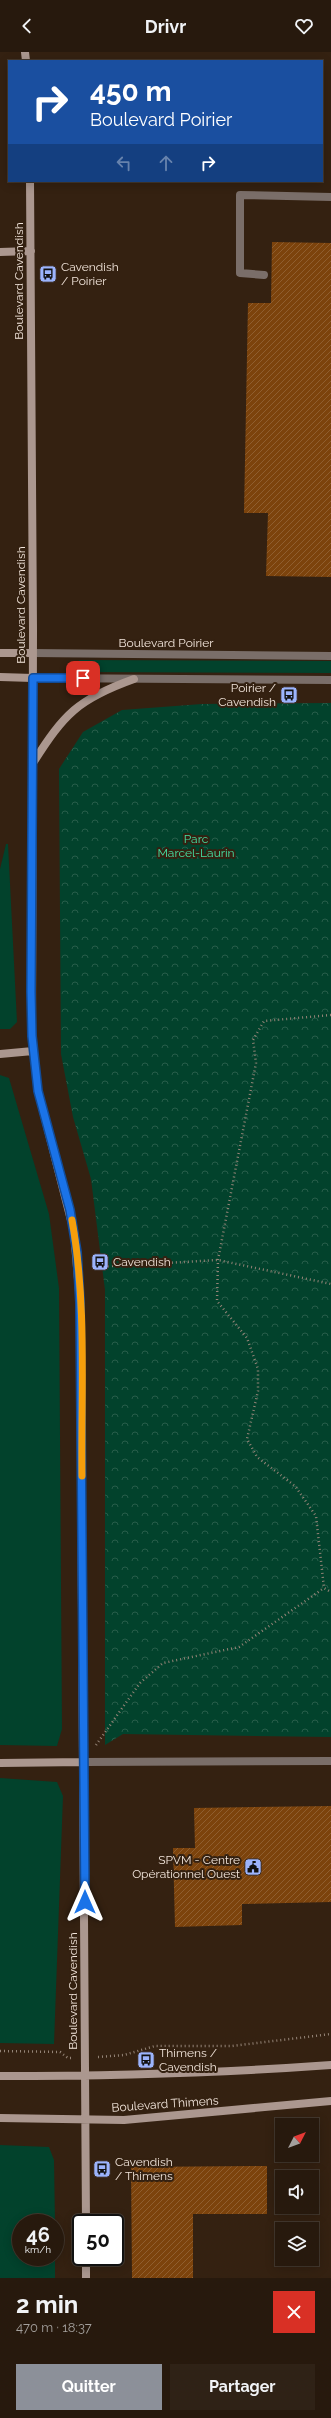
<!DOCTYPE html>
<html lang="fr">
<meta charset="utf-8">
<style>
:root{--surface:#27190d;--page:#2f2216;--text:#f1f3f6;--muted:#a4a09d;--line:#43382e;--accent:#8c9099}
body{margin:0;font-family:Raleway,sans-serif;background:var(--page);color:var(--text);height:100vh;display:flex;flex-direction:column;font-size:15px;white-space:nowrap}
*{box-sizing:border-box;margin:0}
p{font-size:13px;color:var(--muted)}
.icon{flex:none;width:22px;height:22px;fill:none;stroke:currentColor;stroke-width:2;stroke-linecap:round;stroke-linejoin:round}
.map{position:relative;height:2226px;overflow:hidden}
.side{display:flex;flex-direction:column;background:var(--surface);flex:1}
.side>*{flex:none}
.banner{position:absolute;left:8px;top:8px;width:315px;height:122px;border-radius:0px;box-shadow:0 2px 10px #0003,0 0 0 1px var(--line);background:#1a4fa0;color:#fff;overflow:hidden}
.needle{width:26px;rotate:48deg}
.buttons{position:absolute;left:275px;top:2066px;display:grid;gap:8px}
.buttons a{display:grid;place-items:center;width:44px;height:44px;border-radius:0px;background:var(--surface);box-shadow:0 2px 10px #0003,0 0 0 1px var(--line);font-size:20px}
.speed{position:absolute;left:12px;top:2162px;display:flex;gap:8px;font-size:20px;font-weight:700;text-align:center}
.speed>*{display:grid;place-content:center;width:52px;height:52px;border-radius:50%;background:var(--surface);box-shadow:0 2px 10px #0003,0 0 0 1px var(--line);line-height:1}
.speed small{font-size:10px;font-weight:400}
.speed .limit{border:2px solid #111;border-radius:6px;background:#fff;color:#111}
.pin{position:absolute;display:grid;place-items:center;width:34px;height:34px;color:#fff;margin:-17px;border-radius:8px;box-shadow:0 2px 6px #0006}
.me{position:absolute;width:44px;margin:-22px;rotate:0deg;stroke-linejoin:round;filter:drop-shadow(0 0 3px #0008)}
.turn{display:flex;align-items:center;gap:14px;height:84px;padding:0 16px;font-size:18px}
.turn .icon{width:52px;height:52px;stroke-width:2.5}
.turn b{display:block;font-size:28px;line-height:34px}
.lanes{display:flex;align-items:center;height:38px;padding:0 16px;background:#0003;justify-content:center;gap:20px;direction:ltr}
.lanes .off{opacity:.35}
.round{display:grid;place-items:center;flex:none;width:42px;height:42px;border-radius:0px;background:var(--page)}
.summary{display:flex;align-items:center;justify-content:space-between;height:68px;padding:0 16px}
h1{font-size:24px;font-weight:700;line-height:30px}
.action{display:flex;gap:8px;margin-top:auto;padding:8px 16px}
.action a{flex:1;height:46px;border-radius:0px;background:var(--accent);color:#fff;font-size:16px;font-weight:700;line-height:46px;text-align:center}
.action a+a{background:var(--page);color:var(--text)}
header{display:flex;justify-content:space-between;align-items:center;height:52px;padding:0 16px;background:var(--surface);font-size:18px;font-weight:700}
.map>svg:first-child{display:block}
</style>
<header><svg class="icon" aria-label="back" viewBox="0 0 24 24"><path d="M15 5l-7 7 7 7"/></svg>Drivr<svg class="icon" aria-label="heart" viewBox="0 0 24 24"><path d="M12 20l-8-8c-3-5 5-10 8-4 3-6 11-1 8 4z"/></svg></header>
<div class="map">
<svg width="331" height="2226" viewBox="0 0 331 2226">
<defs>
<pattern id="park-crowns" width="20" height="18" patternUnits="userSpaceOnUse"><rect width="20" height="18" fill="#02422c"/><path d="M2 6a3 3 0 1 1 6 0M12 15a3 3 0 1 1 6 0" fill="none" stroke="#275d4a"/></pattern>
<pattern id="building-hatch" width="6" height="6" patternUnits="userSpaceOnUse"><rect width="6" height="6" fill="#7c430c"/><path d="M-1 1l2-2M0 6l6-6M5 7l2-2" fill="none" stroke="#8f5e2f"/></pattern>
</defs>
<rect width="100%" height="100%" fill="#342111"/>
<!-- grass -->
<path fill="#02422c" d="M79,608l252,1v12l-252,-1z
M6,792h2l9,178 -7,7h-10v-160z
M0,1023l9,3 40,136 10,74 3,441 -5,17 -57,-1z
M0,1726l57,4 6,14 -9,248 -54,-1z
M0,2093l49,2 5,13 1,63h-34v34h34v21h-55z"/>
<!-- park -->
<path fill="url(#park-crowns)" d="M331,651v1034l-208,-3 -18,11v-455l-14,-111 -18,-62 -12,-63 -2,-285 24,-37 39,-22 80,-6z"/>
<!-- building -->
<path fill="url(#building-hatch)" d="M272,190l59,1v334l-65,-1 2,-63h-24l4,-210h23z
M331,1754v96l-89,2v21l-67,2 -2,-79h22l-1,-40z
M267,2114v48h-74v64h-61l-1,-111z"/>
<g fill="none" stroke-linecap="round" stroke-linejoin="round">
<!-- path -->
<path stroke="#948477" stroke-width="2.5" stroke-dasharray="1 3" stroke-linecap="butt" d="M331,963l-67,6 -11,19 3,23 -38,197 -1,41 30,37 11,31v22l-11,48 10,18 38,29 21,30 8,72 7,4
M96,1215l122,-7 113,24
M96,1693l44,-62 23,-20 76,-16 85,-59
M0,1999l60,1 8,6h5
M98,2005l26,-2 31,-9h77l99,-12"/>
<!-- lane -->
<path stroke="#7a6e69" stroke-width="8" d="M264,223l-24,-2v-78l91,2
M84,1710l247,-1"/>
<!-- street -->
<path stroke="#7a6e69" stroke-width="8" d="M33,601l298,3
M33,626l298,2"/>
<!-- secondary -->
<path stroke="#ab978f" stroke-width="8" d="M25,0l1,9
M30,129l3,449 -1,406 6,55 36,141 6,71 6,920
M0,200l31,-1
M0,601h33
M0,625l33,1
M33,711c31,-49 45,-64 101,-84
M0,1002l33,-3
M0,1711l84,-1
M0,2024c111,0 221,-3 331,-11
M0,2066l124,2 207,-19
M86,2205v21"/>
</g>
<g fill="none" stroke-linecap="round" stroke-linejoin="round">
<defs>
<path id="route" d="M83,626h-50l-2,314 1,44 6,55 32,119 7,42 3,51 5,599"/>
</defs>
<!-- route casing -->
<use href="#route" stroke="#114b97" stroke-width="10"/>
<!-- route -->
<use href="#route" stroke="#1a73e8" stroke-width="7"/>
<!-- slow -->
<path stroke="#f59e0b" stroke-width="7" d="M72,1168c15,84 9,171 10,256"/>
</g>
<!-- icons -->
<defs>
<symbol id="bus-square" viewBox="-11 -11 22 22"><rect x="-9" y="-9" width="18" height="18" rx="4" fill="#9cb4fd" stroke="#342111"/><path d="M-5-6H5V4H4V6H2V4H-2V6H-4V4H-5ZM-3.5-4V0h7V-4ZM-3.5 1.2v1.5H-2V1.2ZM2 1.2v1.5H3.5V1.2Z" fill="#111"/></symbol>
<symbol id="civic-square" viewBox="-11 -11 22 22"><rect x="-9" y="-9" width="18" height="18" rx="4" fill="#9cb4fd" stroke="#342111"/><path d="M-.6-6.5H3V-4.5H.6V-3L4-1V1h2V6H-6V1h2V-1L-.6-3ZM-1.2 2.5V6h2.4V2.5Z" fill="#111"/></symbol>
</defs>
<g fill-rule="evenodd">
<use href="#bus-square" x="38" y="212" width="20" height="20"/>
<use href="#bus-square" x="279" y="633" width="20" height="20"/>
<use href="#bus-square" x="90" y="1200" width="20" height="20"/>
<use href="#civic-square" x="243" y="1805" width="20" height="20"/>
<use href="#bus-square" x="136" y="1998" width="20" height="20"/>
<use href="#bus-square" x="92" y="2107" width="20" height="20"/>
</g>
<g text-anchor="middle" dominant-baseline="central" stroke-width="4" stroke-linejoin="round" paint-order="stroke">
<!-- poi labels -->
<g font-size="12" fill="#f1e4da" stroke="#342111" text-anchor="start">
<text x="61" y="215">Cavendish<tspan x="61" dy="14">/ Poirier</tspan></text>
<text x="276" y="636" text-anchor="end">Poirier /<tspan x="276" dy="14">Cavendish</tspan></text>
<text x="113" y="1210">Cavendish</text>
<text x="240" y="1808" text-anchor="end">SPVM - Centre<tspan x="240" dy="14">Opérationnel Ouest</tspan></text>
<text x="159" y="2001">Thimens /<tspan x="159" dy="14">Cavendish</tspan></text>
<text x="115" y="2110">Cavendish<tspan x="115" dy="14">/ Thimens</tspan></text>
</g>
<!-- street labels -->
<g font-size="12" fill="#f1e4da" stroke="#342111">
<text transform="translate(19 229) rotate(-90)">Boulevard Cavendish</text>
<text transform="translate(21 553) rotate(-90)">Boulevard Cavendish</text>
<text x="166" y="591">Boulevard Poirier</text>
<text transform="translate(73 1939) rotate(-90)">Boulevard Cavendish</text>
<text transform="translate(165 2052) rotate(-4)">Boulevard Thimens</text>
</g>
<!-- park labels -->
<g font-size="12" fill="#44e1a5" stroke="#342111">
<text x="196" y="787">Parc<tspan x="196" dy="14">Marcel-Laurin</tspan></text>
</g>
</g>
</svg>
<div class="buttons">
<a><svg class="needle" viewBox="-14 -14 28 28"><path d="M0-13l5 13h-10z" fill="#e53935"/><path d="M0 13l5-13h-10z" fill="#a4a09d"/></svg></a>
<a><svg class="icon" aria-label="sound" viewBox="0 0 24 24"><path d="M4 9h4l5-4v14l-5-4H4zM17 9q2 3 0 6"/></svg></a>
<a><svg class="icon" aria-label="layers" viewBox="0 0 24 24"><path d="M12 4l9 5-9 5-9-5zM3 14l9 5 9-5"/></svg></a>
</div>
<div class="speed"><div>46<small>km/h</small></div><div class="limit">50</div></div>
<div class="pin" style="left:83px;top:626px;background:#d93025"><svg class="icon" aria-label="arrive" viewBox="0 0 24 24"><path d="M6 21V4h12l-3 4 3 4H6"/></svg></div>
<svg class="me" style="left:85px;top:1850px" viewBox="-20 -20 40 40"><path d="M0-17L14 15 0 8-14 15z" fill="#1a73e8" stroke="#fff" stroke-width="4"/></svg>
<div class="banner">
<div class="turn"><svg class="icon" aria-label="right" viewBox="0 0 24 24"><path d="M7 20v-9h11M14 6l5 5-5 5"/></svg><div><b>450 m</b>Boulevard Poirier</div></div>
<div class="lanes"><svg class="icon off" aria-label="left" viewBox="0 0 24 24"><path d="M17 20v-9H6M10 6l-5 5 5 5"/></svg><svg class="icon off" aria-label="ahead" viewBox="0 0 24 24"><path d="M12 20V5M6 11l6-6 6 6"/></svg><svg class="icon" aria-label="right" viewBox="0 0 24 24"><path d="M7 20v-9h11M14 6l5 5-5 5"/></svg></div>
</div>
</div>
<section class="side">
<div class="summary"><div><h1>2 min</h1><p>470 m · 18:37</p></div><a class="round" style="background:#d93025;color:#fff"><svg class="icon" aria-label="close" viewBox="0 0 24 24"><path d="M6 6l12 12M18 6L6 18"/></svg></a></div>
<div class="action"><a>Quitter</a><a>Partager</a></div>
</section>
